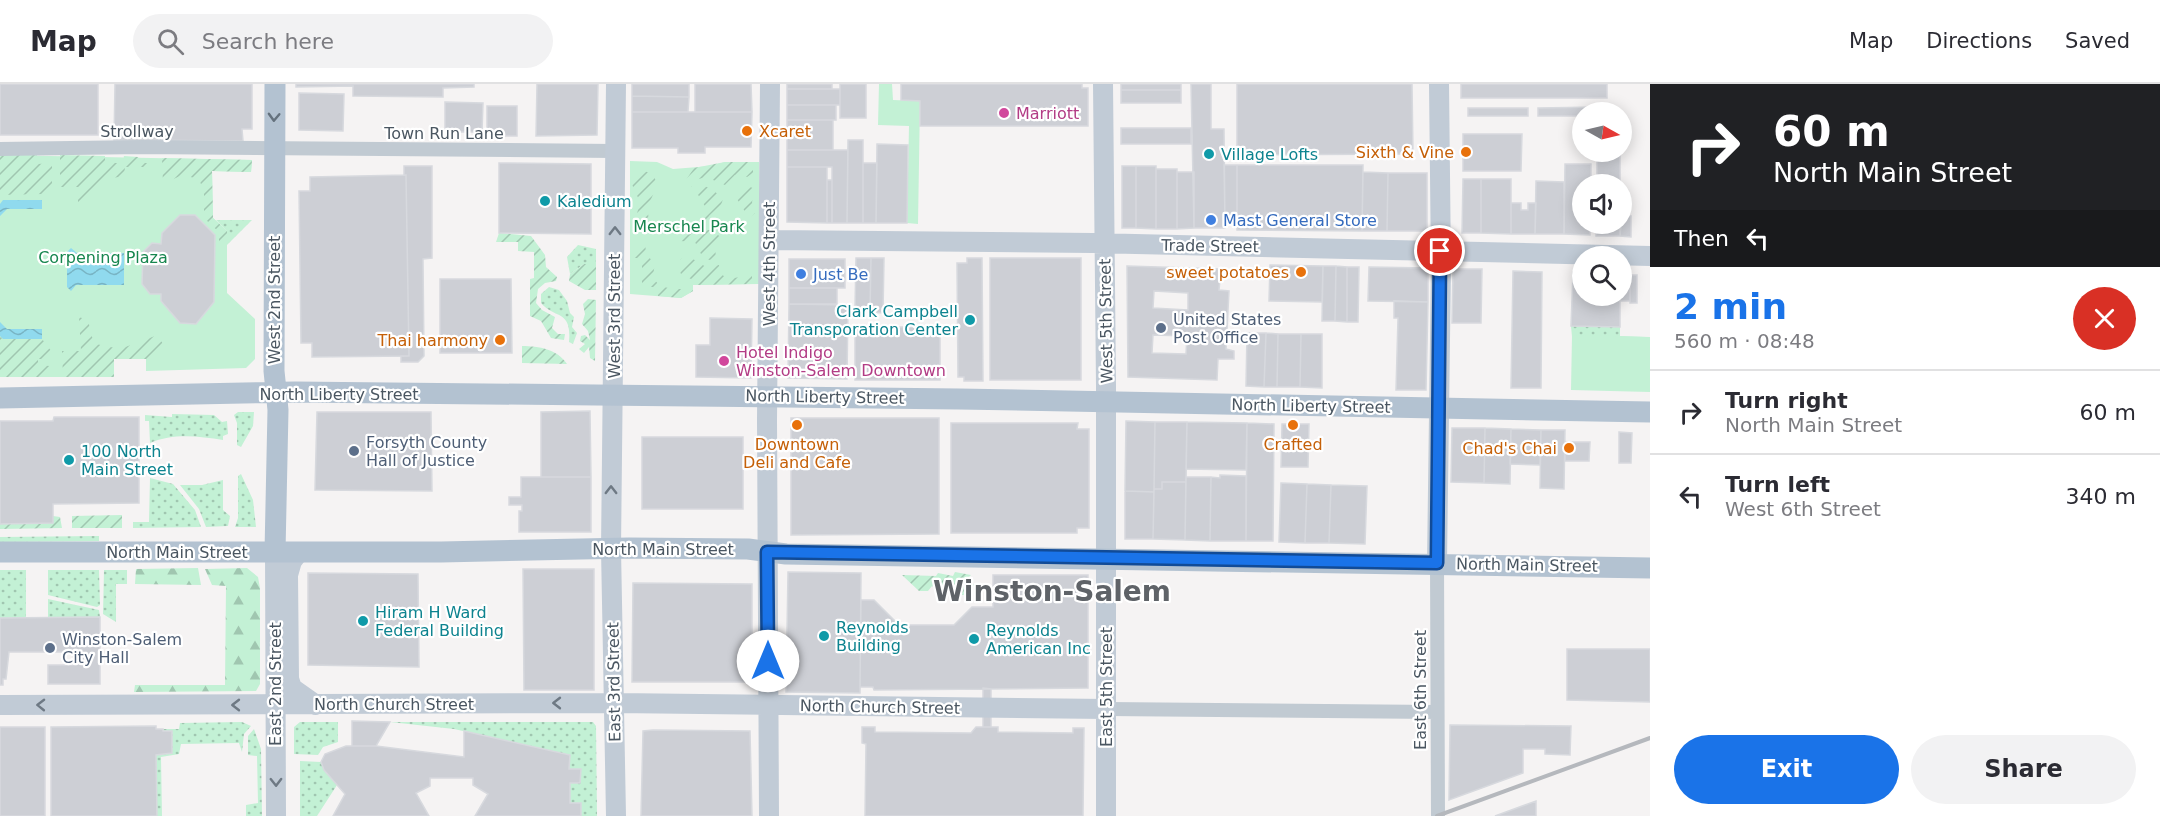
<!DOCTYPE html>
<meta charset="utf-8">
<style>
:root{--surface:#fff;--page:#f2f2f3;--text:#2b2b33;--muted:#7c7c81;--line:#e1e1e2;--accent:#1a73e8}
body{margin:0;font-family:"DejaVu Sans",sans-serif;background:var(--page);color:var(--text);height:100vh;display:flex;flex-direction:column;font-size:22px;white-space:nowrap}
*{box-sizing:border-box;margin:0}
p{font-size:20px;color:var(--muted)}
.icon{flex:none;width:33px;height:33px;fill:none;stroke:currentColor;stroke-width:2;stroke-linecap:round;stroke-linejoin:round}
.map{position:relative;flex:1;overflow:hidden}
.sheet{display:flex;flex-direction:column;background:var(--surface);width:510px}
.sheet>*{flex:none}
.top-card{background:#202124;color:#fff;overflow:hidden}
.needle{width:39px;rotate:98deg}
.fabs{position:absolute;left:1572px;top:18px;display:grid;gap:12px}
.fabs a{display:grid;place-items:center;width:60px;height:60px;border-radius:50%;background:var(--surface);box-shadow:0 3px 15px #0003;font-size:30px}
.pin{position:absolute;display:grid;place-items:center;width:51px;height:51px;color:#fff;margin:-26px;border:3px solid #fff;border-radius:50%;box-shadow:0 2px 6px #0007}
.me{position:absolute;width:66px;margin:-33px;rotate:0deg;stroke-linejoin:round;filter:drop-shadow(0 0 4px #0008)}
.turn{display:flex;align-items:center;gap:21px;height:126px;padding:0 24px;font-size:27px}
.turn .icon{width:78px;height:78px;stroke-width:2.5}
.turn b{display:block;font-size:42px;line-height:51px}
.then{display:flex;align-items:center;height:57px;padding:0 24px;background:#0003;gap:12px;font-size:22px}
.round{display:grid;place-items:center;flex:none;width:63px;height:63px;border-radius:32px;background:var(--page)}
.head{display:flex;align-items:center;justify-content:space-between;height:102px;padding:0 24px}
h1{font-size:36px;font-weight:700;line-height:45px;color:var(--accent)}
.button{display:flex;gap:12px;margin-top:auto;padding:12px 24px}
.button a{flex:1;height:69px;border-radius:36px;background:var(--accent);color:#fff;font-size:24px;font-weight:700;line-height:69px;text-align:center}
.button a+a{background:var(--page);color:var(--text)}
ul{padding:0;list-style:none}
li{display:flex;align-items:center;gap:18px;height:84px;padding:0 24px;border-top:2px solid var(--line)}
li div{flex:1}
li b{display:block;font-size:22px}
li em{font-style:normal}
header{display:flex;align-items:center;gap:36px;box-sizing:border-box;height:84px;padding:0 30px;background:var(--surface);border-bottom:2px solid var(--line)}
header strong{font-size:28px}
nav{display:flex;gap:33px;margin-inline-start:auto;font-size:21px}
.search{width:420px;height:54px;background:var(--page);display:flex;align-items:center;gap:15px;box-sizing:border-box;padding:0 21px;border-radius:33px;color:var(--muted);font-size:22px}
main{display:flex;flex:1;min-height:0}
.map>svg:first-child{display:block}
</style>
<header>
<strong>Map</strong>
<div class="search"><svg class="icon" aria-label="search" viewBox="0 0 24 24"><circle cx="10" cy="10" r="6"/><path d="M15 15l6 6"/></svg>Search here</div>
<nav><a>Map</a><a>Directions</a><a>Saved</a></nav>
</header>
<main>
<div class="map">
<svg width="1650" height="732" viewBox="0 0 1650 732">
<defs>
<pattern id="grass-dots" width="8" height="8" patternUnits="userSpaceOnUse" patternTransform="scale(1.5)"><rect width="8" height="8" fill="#c3f1d5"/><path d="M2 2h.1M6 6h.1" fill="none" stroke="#a0c6b0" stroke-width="1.8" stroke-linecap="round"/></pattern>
<pattern id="forest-firs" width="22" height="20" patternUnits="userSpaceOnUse" patternTransform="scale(1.5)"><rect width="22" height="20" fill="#c3f1d5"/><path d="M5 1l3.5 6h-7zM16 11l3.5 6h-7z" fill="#a0c6b0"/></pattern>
<pattern id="garden-furrows" width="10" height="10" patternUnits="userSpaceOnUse" patternTransform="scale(1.5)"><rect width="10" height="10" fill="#c3f1d5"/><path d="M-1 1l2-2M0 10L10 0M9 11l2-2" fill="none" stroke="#a0c6b0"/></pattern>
<pattern id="water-waves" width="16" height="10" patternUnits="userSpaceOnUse" patternTransform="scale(1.5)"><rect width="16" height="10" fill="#90daee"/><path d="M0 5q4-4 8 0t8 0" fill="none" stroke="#78b4c4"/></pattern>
</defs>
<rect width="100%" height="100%" fill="#f5f3f3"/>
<!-- grass -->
<path fill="url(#grass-dots)" d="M216,136h36l-25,25v-14z
M578,161l18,4v15h-12l-14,10 -3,-17z
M549,203l10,3 8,11 3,12 4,4 -2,10 5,6 -4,11 -4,-2c3,-33 -15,-23 -28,-39v-9z
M1571,242l49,1v9l26,1h-74z
M238,328h16l-1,14 -12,21 -4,-2v-22l-3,-8z
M172,330l42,1 8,7 5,-1 1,13 -5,2v4c-25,-4 -50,-7 -73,3l-1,-22h-4v-6l27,2z
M241,390l12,26 3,27h-21l3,-9v-42z
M150,394l23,6 22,26 6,17 -68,1v-6h16z
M223,396v30l7,6 -2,10 -22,1 -7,-18 -19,-24h22z
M99,452v5l-99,1v-5z
M0,486h26v48h-26z
M48,486h51l1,35 -3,2 -49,-12z
M104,486h23v14h-11v38l-13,-8z
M48,515l51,11 1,7 -52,1z
M242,638l9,4 -7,8 -2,18 -3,-9 -58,1 -2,10 -18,3 1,59h-5l-1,-61h6l1,-26h16l1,-6z
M300,638h38v20l-15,5 -5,8 -24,-1v-27z
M390,638h203l3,4 1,90h-16l-1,-13h-10v-20h10l1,-13 -12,-1 1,-14 -116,-26z
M254,645l7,20 1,67h-16v-11l12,-2 -1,-47 -9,-1v-19z
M300,677l21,1 5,11 11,12 -20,31h-17z"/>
<!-- forest -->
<path fill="url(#forest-firs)" d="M198,484l3,17 -66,-1 1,-15z
M247,484l11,9 2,11v96l-4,7 -122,1 1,-7h90l1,-99 -14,-1 -7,-16z"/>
<!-- park -->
<path fill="#c3f1d5" d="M879,0h13l1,16 27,1 -2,123 -11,-1 2,-97 -31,-1z
M0,71l252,5 -1,12 -39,-1 1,47 14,13v62l28,26v40l-9,9 -100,3v-12h-32v18h-114z
M630,77l27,1 16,7 38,-3 14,-4h34v122l-66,1v6l-12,7 -51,-4z
M1572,251l78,2v55l-79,-2z"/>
<!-- garden -->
<path fill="url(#garden-furrows)" d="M0,71h37l1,9 14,-1v21l-10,10 -42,1z
M60,71l45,1v7h18l1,-7 14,1 3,6h10v8l-3,-4h-23l-1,9 -23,4 -13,21 -10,4v-18h-18z
M162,74l90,2 -1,12 -39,-1 1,47 14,13v14l-8,8v-21l-15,-14v-26l-5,-13 -17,-4 -19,9z
M725,78h28v11l-6,4 -12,-2 -10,10 -19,-8 -11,3 -4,7 -7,-4 10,-15z
M641,86c29,7 7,27 7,40 0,10 3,14 -3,23l-6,2 -6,-6 7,-27 -10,-22 4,-8z
M704,102l8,3 11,10 -2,6 -12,11 -1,14 8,1 4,7 -5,10 1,9 -6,3 -7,-2 -8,-16 -15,-1 13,-16 8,-3 5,-14 -9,-15z
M748,102l7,3 -3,13 3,11 -6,5 -12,-19 5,-10z
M499,149l32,3 14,19 1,12 11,10 -1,4 -11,2 -7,6 -2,14 6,7 13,7 -3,11 6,6h7l-1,6 -13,-2 -10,-17 -11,-5v-37l4,-1v-26l-16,-1v-9h-22z
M645,158l1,11 9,12c-8,27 21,24 38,24v2l-12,7 -23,-2 -1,-9h-15v-29h-10l3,-11z
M688,172l18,11 13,-2 2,9 7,5 24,-4v9l-59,1 -2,-6 -10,-5 -3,-7 3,-8z
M584,180h12v26h-11l-16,-9 1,-7z
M588,215l8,1 -1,61 -5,-3 -1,-11 -5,6 -5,-4 6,-5 -5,-3 1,-5 4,-1 5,5 -2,-9 -6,-7 3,-10 -2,-10z
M79,233l9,3 4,17 4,7 24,5 35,-13 7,6 1,7 -5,10h-44v18h-51l-1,-26h19z
M0,252l3,3h39l10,13 1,7h-15v6l12,1v11h-50z
M522,262c17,0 35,3 45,18l-45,-1z
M122,431v13h-50v-12z
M53,432l7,1 2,11 -62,1v-5l53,-1z
M955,488l16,3 -3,3 6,7 -9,10h-6l-6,-6 -5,5h-7l-9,-8 -4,5h-9l-17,-16 34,1 2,-3 15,3z"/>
<!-- water -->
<path fill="url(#water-waves)" d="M3,116h39v9h-35l-7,7v-12z
M71,164l6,5h47v32h-48l-5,6 -4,-4v-35z
M0,238l7,7h35v10h-39l-3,-3z"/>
<!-- building -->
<path fill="#cdcfd5" stroke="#d7d9de" stroke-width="1.5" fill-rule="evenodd" d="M0,0h98v51h-98z
M115,0h137v45h-10l1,12 -129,-1z
M296,0h178v3l-31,1v9l-90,-1v-10l-57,1z
M537,0h61l-1,51 -61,1z
M632,0h57v13l-57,-1z
M695,0h56l1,28h-57z
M787,0h45v5h-45z
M840,0h26v34h-26z
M901,0h181v4h6v38h-168v-25l-19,-1z
M1121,0h60v6h-60z
M1191,0h20v45h13l1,99h-31z
M1237,0h175l1,70 -176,1z
M1461,0h146v14h-146z
M787,5h53v16h-53z
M1121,6h60v13h-60z
M299,9l45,1 -1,37 -44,-1z
M632,12l57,1 -1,15h-56z
M445,18l38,1 -1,29h-37z
M787,21h49v15h-49z
M487,22h30v30h-30z
M1598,23v5h-16v4h-44v-8z
M1468,24h60v8h-60z
M632,28h120l-1,35h-46v6h-27v-5h-46z
M787,36h46v30h-46z
M1121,44h70v16h-70z
M1463,50h59l-1,37h-58z
M848,56h15v83h-16z
M877,60l31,1 -1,78h-31z
M787,66h61l-1,73h-15v-56h-45z
M1597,68h23v32h-23z
M499,79l92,1v70l-92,-1z
M863,79h14l-1,60h-13z
M1565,80h26v20h-9v40h8v11l-26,-1z
M1224,81h13v55h-12z
M1237,81h126l-1,66 -125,-1z
M404,82h28v92l-9,1 1,97 -6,6h-17v-6h8l-3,-181h-2z
M1122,82h14v62h-14z
M1136,82h20v63l-20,-1z
M787,83h40v56l-40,-1z
M1156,85h21v60h-21z
M1177,88h17v56l-17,1z
M1363,88l25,1 -1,58h-25z
M1388,89h39v58h-40z
M406,91l3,181 -97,1v-14h-11l-2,-152h11v-14z
M1463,95h18v54h-19z
M1481,95h30v55l-30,-1z
M827,96h5v43h-5z
M1536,97l28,1v52h-29z
M1511,119h10v7h7v-7h8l-1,31h-24z
M180,131h15l20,20 -1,67 -18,22 -16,-1 -19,-22v-7h-11l-8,-10 1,-32 9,-9 9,1 1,-11z
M1622,132h9v21l-11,-1z
M1596,140h24v12h-24z
M856,174h15l-1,51 -15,-1z
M871,174h13l-1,55 -13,-1z
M967,174h15l1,123h-19v-4h-6l-1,-114h10z
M990,174h91v122h-91z
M789,175h56v29h-56z
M1270,181l53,1 -1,36 -53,-1z
M1127,182l94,3 -2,21 10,1 -3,58 8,2v8h-16l-1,21 -89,-3zM1154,207l34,2v17l-35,-2zM1153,251l34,1 -1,18 -34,-1z
M1323,182h13l-1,55h-13z
M1336,182l11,1v55l-12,-1z
M1347,183h12l-1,55h-11z
M1369,183l59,1v34l-60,-1z
M1453,185h29l-1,54h-29z
M1513,187l29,1 -1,116h-30z
M1573,188h9v24h38v31l-49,-1z
M1622,188h8v29h-10z
M1630,191h7v28h-7z
M440,195h71l1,74h-72z
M789,204h48v16h-48z
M1394,217l34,1 -2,88h-30l2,-72h-4z
M789,220l59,1 -1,74 -59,-1z
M710,234l42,1 -1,59 -55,-1v-32h14z
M855,243h85v53h-85z
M1247,249h19l-2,54 -18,-1z
M1266,249l12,1 -1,53h-13z
M1278,250h23l-1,53h-23z
M1301,250h21v54l-22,-1z
M590,327l1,66h-50v-65z
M317,328h114l1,79 -117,-1z
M54,333h85v86l-86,1v19l-53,1v-103h53z
M791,334h148v116l-148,1z
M1126,337l29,1 -1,70 -29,-1z
M1155,338h32l-1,60h-24v7h-8z
M1187,338l60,1 -1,47 -60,-1z
M951,339h127l-1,6h12v99h-12v5h-126z
M1247,339l27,1 -1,117h-27z
M1282,340h27l-1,43h-27z
M1452,344h33l-1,55 -33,-1z
M1485,344l26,1 -1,55 -26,-1z
M1511,345l30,1 -1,35 -30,-1z
M1541,346h24l-1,59 -24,-1z
M1619,348l13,1 -1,30h-12z
M642,353h101v72h-101z
M1565,358h25l-1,19h-24z
M1220,391l26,1v65h-36l1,-64 9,1z
M521,393h70v55h-72v-21h3v-6h-13v-8h12z
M1186,393h25l-1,64 -25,-1z
M1162,398h24l-1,58 -32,-1 1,-50h8z
M1281,399l26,1 -2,59 -26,-1z
M1307,400l24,1 -2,58h-24z
M1331,401l36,1 -2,58 -36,-1z
M1125,407l29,1 -1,47h-28z
M523,485h71v121h-70z
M788,488l73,1 -1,120 -74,-1z
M308,489l110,1 1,93 -111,-2z
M993,491h95v113l-214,2 -1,-3h-13l1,-87h13l25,25h55l18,-18h21z
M633,499l119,1v98h-120z
M100,533v67h-52v-19h25v-13h-64l-3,27h-3v6h-3v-67z
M1567,565h83v53l-83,-2z
M983,604l8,1v38h-8z
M352,637l38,1 -14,24h-24z
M1450,641l121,1 -1,29 -25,-1v-5h-22v24l-74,27z
M156,642v3h7v2h9v22l-16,2 1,61h-106v-89z
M0,643h45v89h-45z
M862,643h13v5l96,1 5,-6h22v5l75,1v-5h11l-1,88h-218l1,-72 -4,-1z
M653,646l97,1 2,85h-111l2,-85z
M464,647l106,24 -1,14h12l-1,14h-10v20h11v13h-106l13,-22 -15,-9v-7h-43v8l-14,7 13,23h-96l12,-22 -21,-24 -3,-8 4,-8 21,-8h30l88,11z
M1536,717v15h-41z"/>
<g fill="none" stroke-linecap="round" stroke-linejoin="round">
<!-- street -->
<path stroke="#c1cad2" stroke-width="14" d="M0,65l142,-2 473,4
M1437,479l1,253
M1107,625l330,3"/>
<!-- secondary -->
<path stroke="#c1cbd6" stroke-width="20" d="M616,0l-5,465 5,267
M1103,0l3,301v431
M770,156l323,3 557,13
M275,468l1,264
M299,468l-7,9 -4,14 1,104 3,9 24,17
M1437,479l4,-298 -2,-181
M0,621l616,-2 491,6
M769,732l-2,-396 3,-336"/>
<!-- primary -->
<path stroke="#b3c2d1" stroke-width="21" d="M275,0l-1,287 4,39 -3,142
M0,314l295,-6 301,3 363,4 691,13
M0,468h441l188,-4 119,1 38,5 864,14"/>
<!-- rail -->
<path stroke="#b5b8bd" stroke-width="4" d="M1437,732l213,-78"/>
</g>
<!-- one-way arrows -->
<defs><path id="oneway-chevron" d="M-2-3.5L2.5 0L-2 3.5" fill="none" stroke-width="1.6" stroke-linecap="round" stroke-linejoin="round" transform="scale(1.5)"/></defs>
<use stroke="#64717d" href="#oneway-chevron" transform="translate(274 33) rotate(92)"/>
<g stroke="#6e7984">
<use href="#oneway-chevron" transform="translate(615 147) rotate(-90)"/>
<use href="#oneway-chevron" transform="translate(611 406) rotate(-90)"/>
<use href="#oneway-chevron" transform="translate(557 619) rotate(180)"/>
<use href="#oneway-chevron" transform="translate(41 621) rotate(-179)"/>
<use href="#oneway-chevron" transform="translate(236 621) rotate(180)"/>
<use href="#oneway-chevron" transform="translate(276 698) rotate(89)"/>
</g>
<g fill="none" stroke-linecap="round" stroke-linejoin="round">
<defs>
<path id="route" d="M768,577l-1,-109 670,11 3,-312"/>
</defs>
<!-- route casing -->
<use href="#route" stroke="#114b97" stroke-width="15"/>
<!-- route -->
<use href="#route" stroke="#1a73e8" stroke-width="10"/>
</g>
<!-- markers -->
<g fill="#d1479c" stroke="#fff" stroke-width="2">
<circle cx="1004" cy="29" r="6"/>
<circle cx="724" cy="277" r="6"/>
</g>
<g fill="#e8710a" stroke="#fff" stroke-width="2">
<circle cx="747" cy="47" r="6"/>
<circle cx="1466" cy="68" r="6"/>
<circle cx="1301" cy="188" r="6"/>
<circle cx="500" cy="256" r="6"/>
<circle cx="797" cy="341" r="6"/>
<circle cx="1293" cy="341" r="6"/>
<circle cx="1569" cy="364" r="6"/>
</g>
<g fill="#0f9aa8" stroke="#fff" stroke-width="2">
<circle cx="1209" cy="70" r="6"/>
<circle cx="545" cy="117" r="6"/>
<circle cx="970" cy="236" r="6"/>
<circle cx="69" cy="376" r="6"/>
<circle cx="363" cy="537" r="6"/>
<circle cx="824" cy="552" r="6"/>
<circle cx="974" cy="555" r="6"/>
</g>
<g fill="#3f7fe0" stroke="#fff" stroke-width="2">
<circle cx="1211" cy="136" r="6"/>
<circle cx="801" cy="190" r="6"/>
</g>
<g fill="#5c6f8a" stroke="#fff" stroke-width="2">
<circle cx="1161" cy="244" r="6"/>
<circle cx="354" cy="367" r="6"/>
<circle cx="50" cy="564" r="6"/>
</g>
<g text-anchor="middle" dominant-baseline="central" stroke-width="4.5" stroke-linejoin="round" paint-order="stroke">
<!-- hotel labels -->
<g font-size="16" fill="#b23c85" stroke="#fff" text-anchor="start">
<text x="1016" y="29">Marriott</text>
<text x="736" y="268">Hotel Indigo<tspan x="736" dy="18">Winston-Salem Downtown</tspan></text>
</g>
<!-- street labels -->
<g font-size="16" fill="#4a5661" stroke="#fff">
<text x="137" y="47">Strollway</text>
<text x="444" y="49">Town Run Lane</text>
<text transform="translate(1210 162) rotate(1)">Trade Street</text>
<text transform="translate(769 180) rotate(-90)">West 4th Street</text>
<text transform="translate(274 216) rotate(-90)">West 2nd Street</text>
<text transform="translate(614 232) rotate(-90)">West 3rd Street</text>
<text transform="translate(1106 237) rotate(-91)">West 5th Street</text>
<text x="339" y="310">North Liberty Street</text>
<text transform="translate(825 313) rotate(1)">North Liberty Street</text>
<text transform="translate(1311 322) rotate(1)">North Liberty Street</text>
<text x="663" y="465">North Main Street</text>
<text x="177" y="468">North Main Street</text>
<text transform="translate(1527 481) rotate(1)">North Main Street</text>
<text transform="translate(614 598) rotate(-91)">East 3rd Street</text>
<text transform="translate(275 600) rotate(-90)">East 2nd Street</text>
<text transform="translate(1106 603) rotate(-90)">East 5th Street</text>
<text transform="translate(1420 606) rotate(-90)">East 6th Street</text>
<text x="394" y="620">North Church Street</text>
<text transform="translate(880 623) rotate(1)">North Church Street</text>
</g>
<!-- food labels -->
<g font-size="16" fill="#c56008" stroke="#fff" text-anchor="end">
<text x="759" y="47" text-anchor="start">Xcaret</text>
<text x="1454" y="68">Sixth &amp; Vine</text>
<text x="1289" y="188">sweet potatoes</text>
<text x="488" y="256">Thai harmony</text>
<text x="797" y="360" text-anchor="middle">Downtown<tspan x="797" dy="18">Deli and Cafe</tspan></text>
<text x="1293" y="360" text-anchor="middle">Crafted</text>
<text x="1557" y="364">Chad's Chai</text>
</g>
<!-- culture labels -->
<g font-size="16" fill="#0d838f" stroke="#fff" text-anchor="start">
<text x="1221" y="70">Village Lofts</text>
<text x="557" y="117">Kaledium</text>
<text x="958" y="227" text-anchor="end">Clark Campbell<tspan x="958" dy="18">Transporation Center</tspan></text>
<text x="81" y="367">100 North<tspan x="81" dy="18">Main Street</tspan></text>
<text x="375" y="528">Hiram H Ward<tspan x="375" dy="18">Federal Building</tspan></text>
<text x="836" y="543">Reynolds<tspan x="836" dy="18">Building</tspan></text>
<text x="986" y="546">Reynolds<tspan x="986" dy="18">American Inc</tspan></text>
</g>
<!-- shop labels -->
<g font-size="16" fill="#366cbe" stroke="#fff" text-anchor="start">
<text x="1223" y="136">Mast General Store</text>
<text x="813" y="190">Just Be</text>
</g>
<!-- park labels -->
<g font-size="16" fill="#17864f" stroke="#fff">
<text x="689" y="142">Merschel Park</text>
<text x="103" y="173">Corpening Plaza</text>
</g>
<!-- service labels -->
<g font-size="16" fill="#4e5e75" stroke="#fff" text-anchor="start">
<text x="1173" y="235">United States<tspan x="1173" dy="18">Post Office</tspan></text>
<text x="366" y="358">Forsyth County<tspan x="366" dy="18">Hall of Justice</tspan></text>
<text x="62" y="555">Winston-Salem<tspan x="62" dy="18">City Hall</tspan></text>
</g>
<!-- town labels -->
<g font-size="28" font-weight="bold" fill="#5f6368" stroke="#fff">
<text x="1052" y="507">Winston-Salem</text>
</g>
</g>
</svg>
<div class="fabs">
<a><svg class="needle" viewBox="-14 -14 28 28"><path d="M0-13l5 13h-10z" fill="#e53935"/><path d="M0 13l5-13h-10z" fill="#7c7c81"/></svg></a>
<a><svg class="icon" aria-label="sound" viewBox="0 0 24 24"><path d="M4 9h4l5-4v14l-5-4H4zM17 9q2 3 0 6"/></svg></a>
<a><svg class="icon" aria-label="search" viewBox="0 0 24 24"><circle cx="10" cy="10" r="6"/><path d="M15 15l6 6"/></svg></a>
</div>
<div class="pin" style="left:1440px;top:167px;background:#d93025"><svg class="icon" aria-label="arrive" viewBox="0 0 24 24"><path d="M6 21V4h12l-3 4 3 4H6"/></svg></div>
<svg class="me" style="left:768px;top:577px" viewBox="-20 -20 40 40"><circle r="19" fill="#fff"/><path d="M0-13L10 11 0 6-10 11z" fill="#1a73e8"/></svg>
</div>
<section class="sheet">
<div class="top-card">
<div class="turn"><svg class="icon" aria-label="right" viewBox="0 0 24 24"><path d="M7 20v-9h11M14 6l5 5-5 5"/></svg><div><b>60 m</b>North Main Street</div></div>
<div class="then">Then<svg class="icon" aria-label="left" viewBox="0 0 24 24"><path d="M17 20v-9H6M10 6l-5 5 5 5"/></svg></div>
</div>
<div class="head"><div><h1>2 min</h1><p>560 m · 08:48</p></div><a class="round" style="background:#d93025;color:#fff"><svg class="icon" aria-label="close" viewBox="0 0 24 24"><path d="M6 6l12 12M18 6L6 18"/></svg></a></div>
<ul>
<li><svg class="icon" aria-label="right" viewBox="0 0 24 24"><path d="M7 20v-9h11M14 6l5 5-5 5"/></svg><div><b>Turn right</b><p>North Main Street</p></div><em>60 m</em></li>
<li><svg class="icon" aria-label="left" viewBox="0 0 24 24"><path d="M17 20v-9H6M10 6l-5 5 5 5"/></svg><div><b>Turn left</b><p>West 6th Street</p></div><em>340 m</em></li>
</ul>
<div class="button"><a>Exit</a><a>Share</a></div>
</section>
</main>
